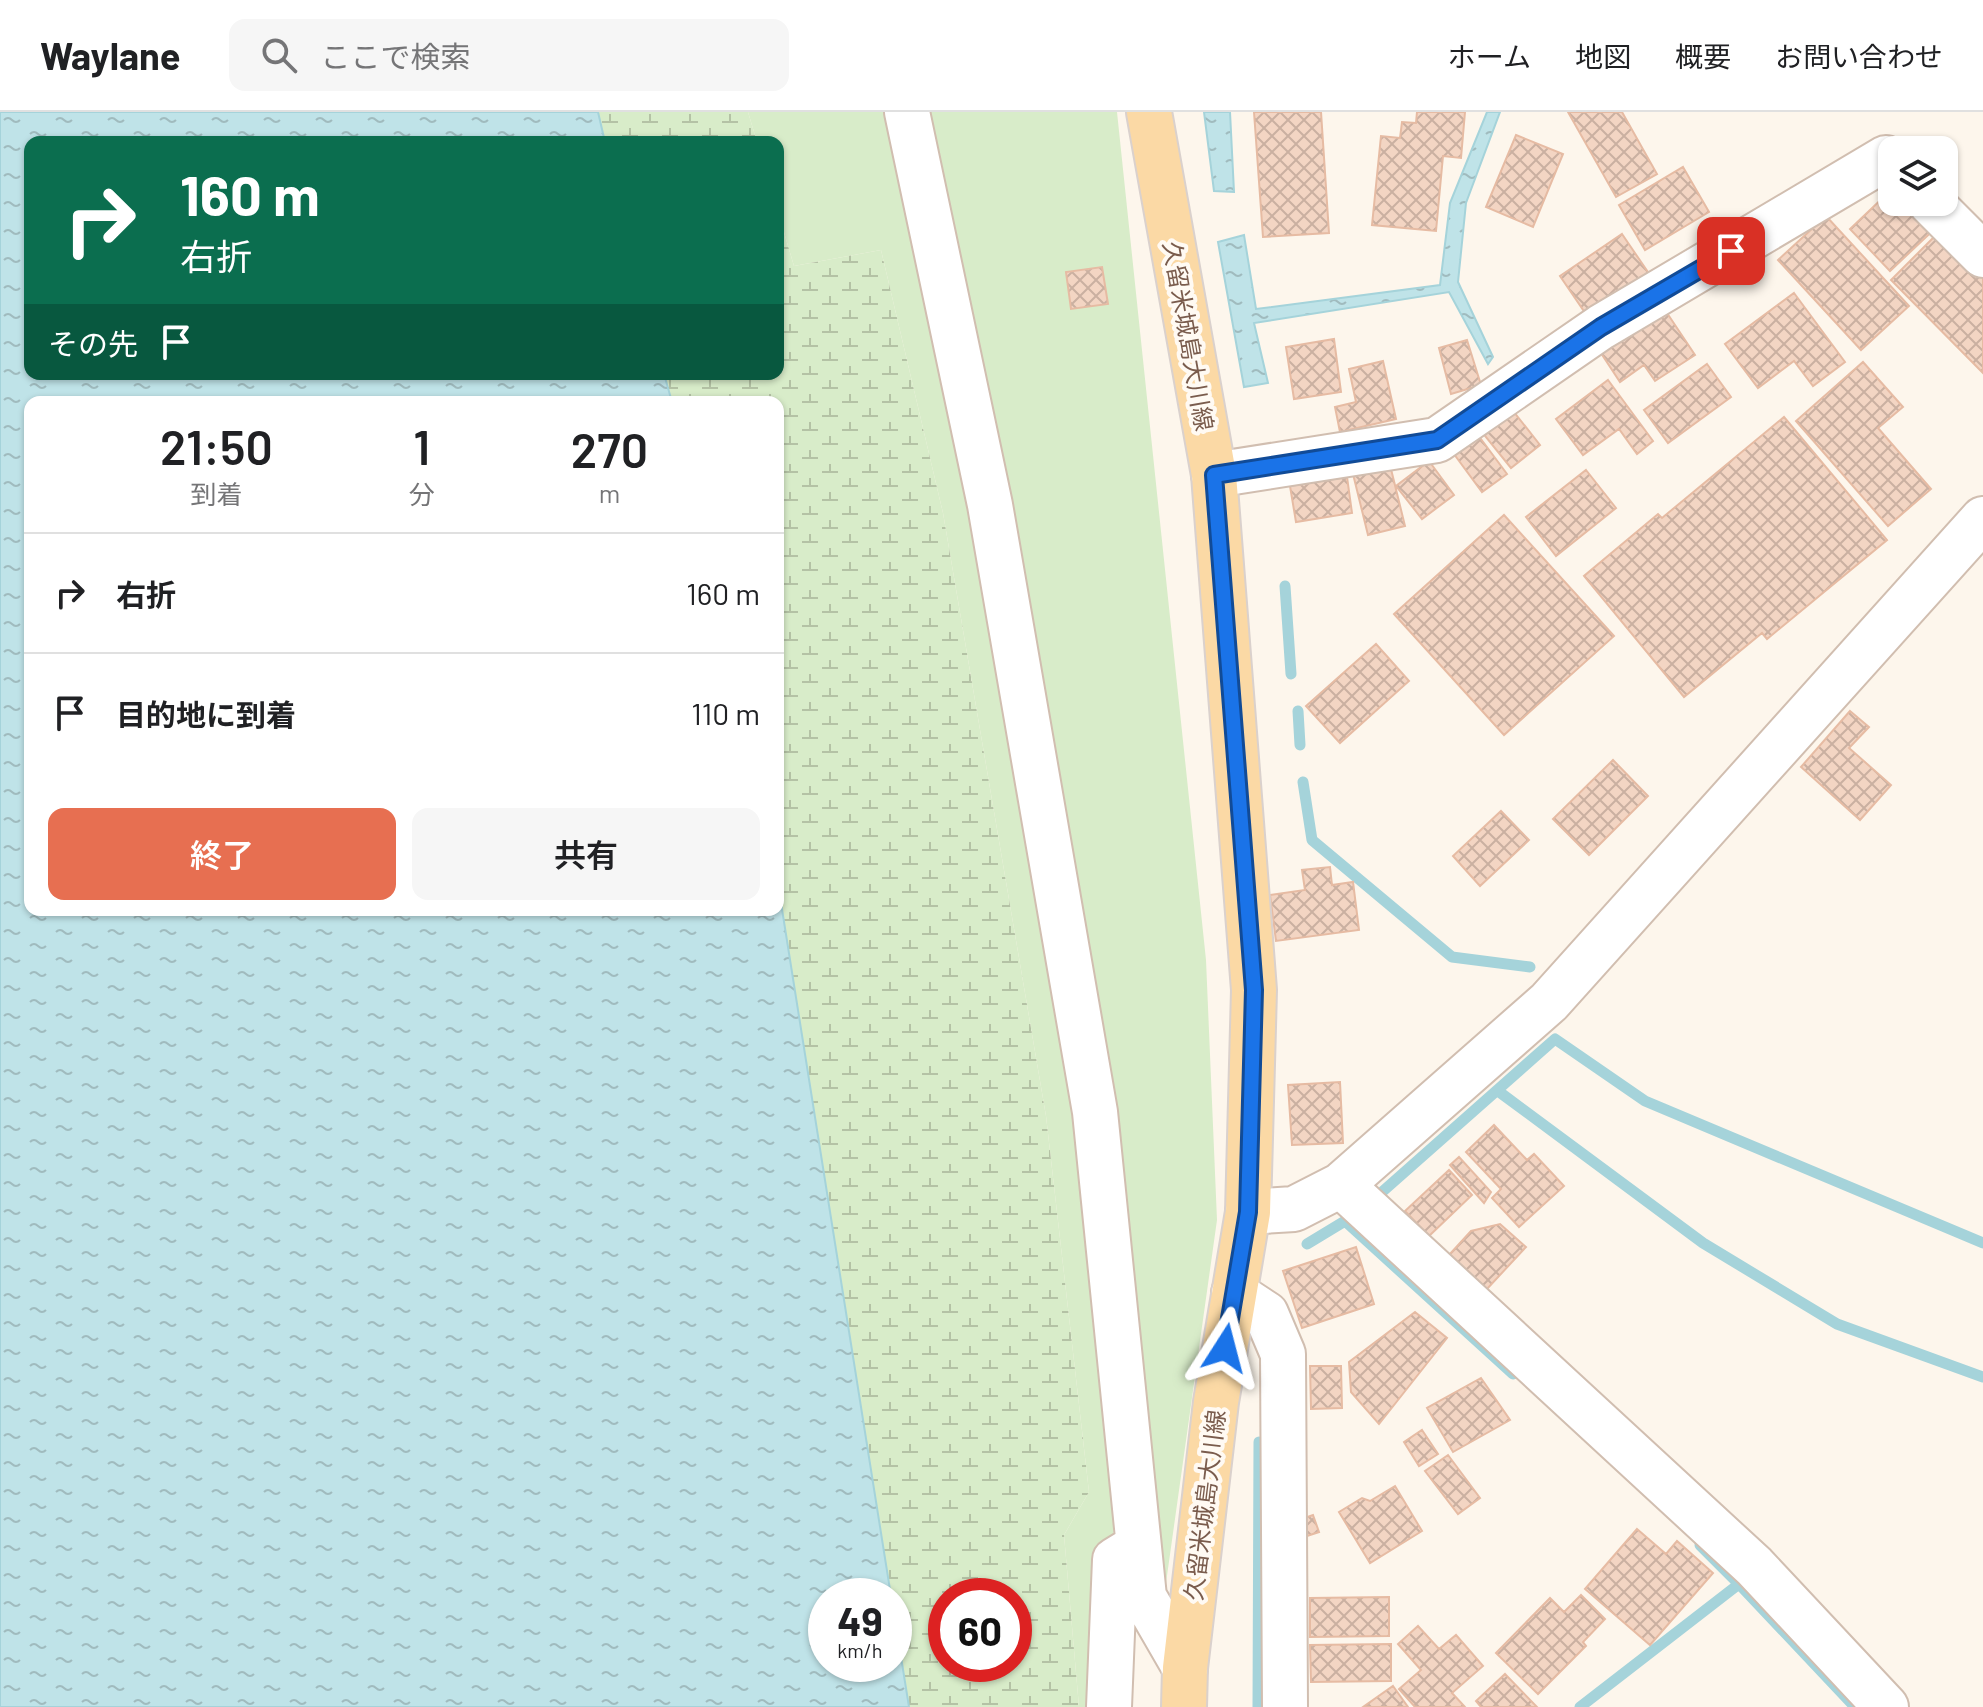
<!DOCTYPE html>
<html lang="ja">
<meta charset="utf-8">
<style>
:root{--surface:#fff;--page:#f6f6f6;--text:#202124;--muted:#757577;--line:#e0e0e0;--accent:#e76f51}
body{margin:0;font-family:Barlow,"Noto Sans JP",sans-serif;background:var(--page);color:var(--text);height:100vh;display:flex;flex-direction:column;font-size:30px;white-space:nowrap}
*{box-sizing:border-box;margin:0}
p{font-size:26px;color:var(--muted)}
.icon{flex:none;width:44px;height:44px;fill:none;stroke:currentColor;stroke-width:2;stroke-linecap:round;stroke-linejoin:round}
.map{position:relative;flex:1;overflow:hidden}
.drawer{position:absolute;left:24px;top:284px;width:760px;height:520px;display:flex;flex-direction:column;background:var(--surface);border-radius:16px;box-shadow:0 2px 6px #0004}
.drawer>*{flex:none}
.guide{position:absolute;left:24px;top:24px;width:760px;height:244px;border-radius:16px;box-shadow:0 2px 6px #0004;background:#0b6e4f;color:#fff;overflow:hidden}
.tools{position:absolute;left:1878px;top:24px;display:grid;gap:16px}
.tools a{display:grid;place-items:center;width:80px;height:80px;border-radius:16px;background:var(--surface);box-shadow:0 2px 6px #0004;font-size:40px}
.speed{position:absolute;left:808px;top:1466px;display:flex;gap:16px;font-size:40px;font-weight:700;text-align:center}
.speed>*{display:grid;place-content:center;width:104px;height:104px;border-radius:50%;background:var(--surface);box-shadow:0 2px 6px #0004;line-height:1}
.speed small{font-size:20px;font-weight:400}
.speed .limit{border:12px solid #d22;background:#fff;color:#111}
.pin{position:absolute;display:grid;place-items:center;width:68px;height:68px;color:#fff;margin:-34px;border-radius:16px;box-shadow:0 4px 12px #0006}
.me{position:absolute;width:88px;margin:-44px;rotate:9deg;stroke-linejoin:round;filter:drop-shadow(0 0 6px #0008)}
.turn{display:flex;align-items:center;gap:28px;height:168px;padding:0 24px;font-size:36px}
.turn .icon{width:104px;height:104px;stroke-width:2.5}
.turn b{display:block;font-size:56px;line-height:68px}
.then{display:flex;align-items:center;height:76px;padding:0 24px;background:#0003;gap:16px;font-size:30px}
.eta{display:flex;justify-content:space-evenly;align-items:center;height:136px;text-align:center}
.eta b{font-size:48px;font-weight:600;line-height:56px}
.primary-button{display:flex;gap:16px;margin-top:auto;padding:16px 24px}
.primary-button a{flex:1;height:92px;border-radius:16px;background:var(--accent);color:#fff;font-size:32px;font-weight:600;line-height:92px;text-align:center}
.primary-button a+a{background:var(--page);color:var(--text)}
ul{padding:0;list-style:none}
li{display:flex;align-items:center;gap:24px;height:120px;padding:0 24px;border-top:2px solid var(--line)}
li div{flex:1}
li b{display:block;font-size:30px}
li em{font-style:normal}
header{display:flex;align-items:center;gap:48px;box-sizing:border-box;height:112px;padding:0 40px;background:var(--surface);border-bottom:2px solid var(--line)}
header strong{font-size:38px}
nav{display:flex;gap:44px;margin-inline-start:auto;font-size:28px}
.search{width:560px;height:72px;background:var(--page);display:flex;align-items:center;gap:20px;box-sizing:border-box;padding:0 28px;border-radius:16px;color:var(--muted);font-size:30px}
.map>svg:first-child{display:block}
</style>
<header>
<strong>Waylane</strong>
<div class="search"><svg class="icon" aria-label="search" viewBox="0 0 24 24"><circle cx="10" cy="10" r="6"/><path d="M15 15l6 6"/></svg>ここで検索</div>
<nav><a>ホーム</a><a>地図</a><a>概要</a><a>お問い合わせ</a></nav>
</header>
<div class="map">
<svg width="1983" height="1595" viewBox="0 0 1983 1595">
<defs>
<pattern id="wetland-marsh" width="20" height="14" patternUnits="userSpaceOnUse" patternTransform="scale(2)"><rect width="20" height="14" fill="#d8ecc9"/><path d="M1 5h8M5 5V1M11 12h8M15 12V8" fill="none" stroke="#b4c2a5"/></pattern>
<pattern id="water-ripples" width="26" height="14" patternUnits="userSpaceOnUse" patternTransform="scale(2)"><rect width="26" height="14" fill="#bfe3e8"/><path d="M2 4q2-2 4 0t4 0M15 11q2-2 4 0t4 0" fill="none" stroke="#a0bbbe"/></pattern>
<pattern id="building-cross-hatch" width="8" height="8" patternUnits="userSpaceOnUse" patternTransform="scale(2)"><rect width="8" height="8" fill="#f3d5c3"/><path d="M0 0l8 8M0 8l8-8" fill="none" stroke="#cab0a1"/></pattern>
</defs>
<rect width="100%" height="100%" fill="#fdf6ec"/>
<!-- grass -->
<path fill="#d8ecc9" d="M748,0h154l187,1003 32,371 -11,69 -12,152h-19l-15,-172 25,-43 -43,-376 -103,-603 -62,-263 -87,16 -16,-54v-70h-21z
M915,0h202l89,848 11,260 -52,370z"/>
<!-- wetland -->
<path fill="url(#wetland-marsh)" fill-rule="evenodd" d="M486,0h262l9,30h-262z
M778,100l16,54 87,-16 62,263 103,603 43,376 -25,43 15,172h-272l-29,-797v-508h-205l-9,-28h214zM826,1484h68v68h-68zM946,1484h68v68h-68z"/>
<!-- water -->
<path fill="url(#water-ripples)" stroke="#a5d3da" stroke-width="2" d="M0,0h598l7,30h-575v232h634l8,28h-642v508h748v-26l113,712h-65v68h68v-51l15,94h-909z
M1204,0h26l4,80 -20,-1z
M1487,0h13l-34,91 -8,79 35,75 -5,7 -39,-72 -195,31 14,60 -24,4 -26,-145 26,-7 12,74 184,-24 10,-82z"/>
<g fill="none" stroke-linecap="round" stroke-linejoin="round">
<!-- stream -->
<path stroke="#a5d3da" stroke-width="11" d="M1285,474l6,88
M1298,599l2,34
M1303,670l9,58 140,117 78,10
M1498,979l205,152 134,81 146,53
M1382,1080l173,-153 90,62 338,142
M1307,1132l38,-23 168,153
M1700,1433l39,39 116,123
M1258,1595l1,-265
M1580,1595l159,-123"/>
</g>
<!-- building -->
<path fill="url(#building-cross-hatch)" stroke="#e6bba3" stroke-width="2" d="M1254,0h67l8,121 -66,4z
M1417,0h48l-4,46 -18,-2 -7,75 -64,-6 9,-89 19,2 2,-16 14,1z
M1568,0h54l35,62 -41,23z
M1516,23l47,19 -30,73 -47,-20z
M1683,55l26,45 -64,38 -26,-45z
M1892,77v13h29l20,21 -51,48 -40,-42z
M1826,104l83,90 -48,44 -83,-90z
M1943,116l40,40v105l-92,-93z
M1622,122l30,44 -62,42 -30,-44z
M1102,155l6,37 -37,5 -5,-37z
M1794,181l51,69 -32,24 -19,-25 -36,27 -33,-44z
M1661,192l34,51 -40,26 -11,-16 -24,17 -23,-35z
M1334,227l7,53 -47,7 -8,-52z
M1467,228l14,45 -30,9 -12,-46z
M1383,249l13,58 -56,13 -5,-25 21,-5 -7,-33z
M1863,250l40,45 -25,21 53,61 -43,37 -92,-105z
M1707,252l24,33 -63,46 -24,-33z
M1608,268l45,61 -16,13 -18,-25 -36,26 -27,-36z
M1510,295l30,38 -29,23 -30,-37z
M1784,305l103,123 -120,99 -5,-6 -78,64 -100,-121 74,-62 4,4z
M1475,319l32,43 -25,18 -31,-42z
M1429,349l25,34 -32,24 -26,-33z
M1390,353l15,61 -37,9 -15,-61z
M1586,358l30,38 -60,48 -30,-39z
M1347,365l5,36 -56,9 -6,-36z
M1504,403l110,121 -110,99 -110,-121z
M1376,532l33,37 -69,62 -34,-37z
M1850,599l19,16 -20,21 42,37 -31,35 -59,-53z
M1613,648l35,36 -59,59 -36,-36z
M1501,699l28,29 -49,46 -27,-30z
M1330,755l2,18 21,-3 6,48 -83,11 -6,-46 35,-5 -3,-20z
M1340,970l3,61 -51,2 -4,-60z
M1494,1013l33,35 7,-6 30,32 -45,41 -27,-29 9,-9 -35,-37z
M1459,1045l32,35 -7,11 -34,-38z
M1449,1058l23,25 -43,41 -24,-25z
M1500,1112l26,23 -40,43 -37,-35 22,-24z
M1356,1135l18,57 -72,24 -19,-57z
M1415,1200l32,26 -68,86 -28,-32 -2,-30z
M1310,1254h31l1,42 -31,1z
M1481,1266l29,42 -57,32 -26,-44z
M1422,1318l16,24 -19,12 -15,-24z
M1448,1343l32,43 -22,16 -33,-43z
M1395,1374l27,45 -52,32 -31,-51 23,-14 8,3z
M1313,1403l6,17 -18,6 -5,-17z
M1637,1417l29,25 11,-13 36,32 -63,72 -65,-56z
M1581,1483l24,24 -22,23 3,4 -48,48 -42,-41 54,-55 14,14z
M1389,1485v39l-79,1v-39z
M1418,1514l21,23 17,-14 27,31 -31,27 13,14h-50l-16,-18 22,-19 -23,-26z
M1391,1532v37l-80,1 -1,-37z
M1505,1562l32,33h-56l-5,-6z
M1393,1574l15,21h-45z"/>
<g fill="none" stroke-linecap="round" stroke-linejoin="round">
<defs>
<path id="minor" d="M907,0l83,393 105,607 49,485 41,71
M1930,90l53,53
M1214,363l223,-35 164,-113 285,-169 6,6
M1341,1073l413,381 132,141
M1248,1100l46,-3 47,-24 208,-183 434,-483
M1234,1181l32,21 17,40 2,353
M1109,1595l6,-147 18,-11"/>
<path id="major" d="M1149,0l65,363 40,515 -6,222 -32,190 -31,266 -1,39"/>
</defs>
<!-- minor casing -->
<use href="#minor" stroke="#d1beb0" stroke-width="48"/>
<!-- major casing -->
<use href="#major" stroke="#dad1cd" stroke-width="48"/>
<!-- minor -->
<use href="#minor" stroke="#fff" stroke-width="44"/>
<!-- major -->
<use href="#major" stroke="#fbd9a5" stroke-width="44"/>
</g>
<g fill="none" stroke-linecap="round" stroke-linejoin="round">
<defs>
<path id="route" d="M1225,1236l23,-136 6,-222 -40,-515 223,-35 164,-113 130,-76"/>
</defs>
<!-- route casing -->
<use href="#route" stroke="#114b97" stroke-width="20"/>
<!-- route -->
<use href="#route" stroke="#1a73e8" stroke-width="14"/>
</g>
<g text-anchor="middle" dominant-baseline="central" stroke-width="8" stroke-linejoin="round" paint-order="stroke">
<!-- street labels -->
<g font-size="24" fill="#7a5c4d" stroke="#fffaf3">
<text transform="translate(1189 224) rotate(80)">久留米城島大川線</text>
<text transform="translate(1204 1393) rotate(-83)">久留米城島大川線</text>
</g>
</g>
</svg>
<div class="tools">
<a><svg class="icon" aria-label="layers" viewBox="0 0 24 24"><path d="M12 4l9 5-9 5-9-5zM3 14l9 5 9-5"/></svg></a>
</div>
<div class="speed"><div>49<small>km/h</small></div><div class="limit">60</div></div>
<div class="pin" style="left:1731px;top:139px;background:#d93025"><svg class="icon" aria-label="arrive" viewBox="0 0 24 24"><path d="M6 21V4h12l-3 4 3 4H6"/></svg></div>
<svg class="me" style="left:1225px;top:1236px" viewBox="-20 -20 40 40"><path d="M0-17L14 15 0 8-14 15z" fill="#1a73e8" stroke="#fff" stroke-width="4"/></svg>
<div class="guide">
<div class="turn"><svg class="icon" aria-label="right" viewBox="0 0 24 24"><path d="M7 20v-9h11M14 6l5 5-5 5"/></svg><div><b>160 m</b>右折</div></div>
<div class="then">その先<svg class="icon" aria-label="arrive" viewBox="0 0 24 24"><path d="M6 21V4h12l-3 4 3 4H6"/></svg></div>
</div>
<section class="drawer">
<div class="eta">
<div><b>21:50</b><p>到着</p></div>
<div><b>1</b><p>分</p></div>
<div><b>270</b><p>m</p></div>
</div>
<ul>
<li><svg class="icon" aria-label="right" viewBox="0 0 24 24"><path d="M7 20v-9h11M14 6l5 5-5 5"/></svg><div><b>右折</b></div><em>160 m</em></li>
<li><svg class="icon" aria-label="arrive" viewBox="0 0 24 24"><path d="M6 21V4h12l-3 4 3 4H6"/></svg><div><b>目的地に到着</b></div><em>110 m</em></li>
</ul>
<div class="primary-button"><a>終了</a><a>共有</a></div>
</section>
</div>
